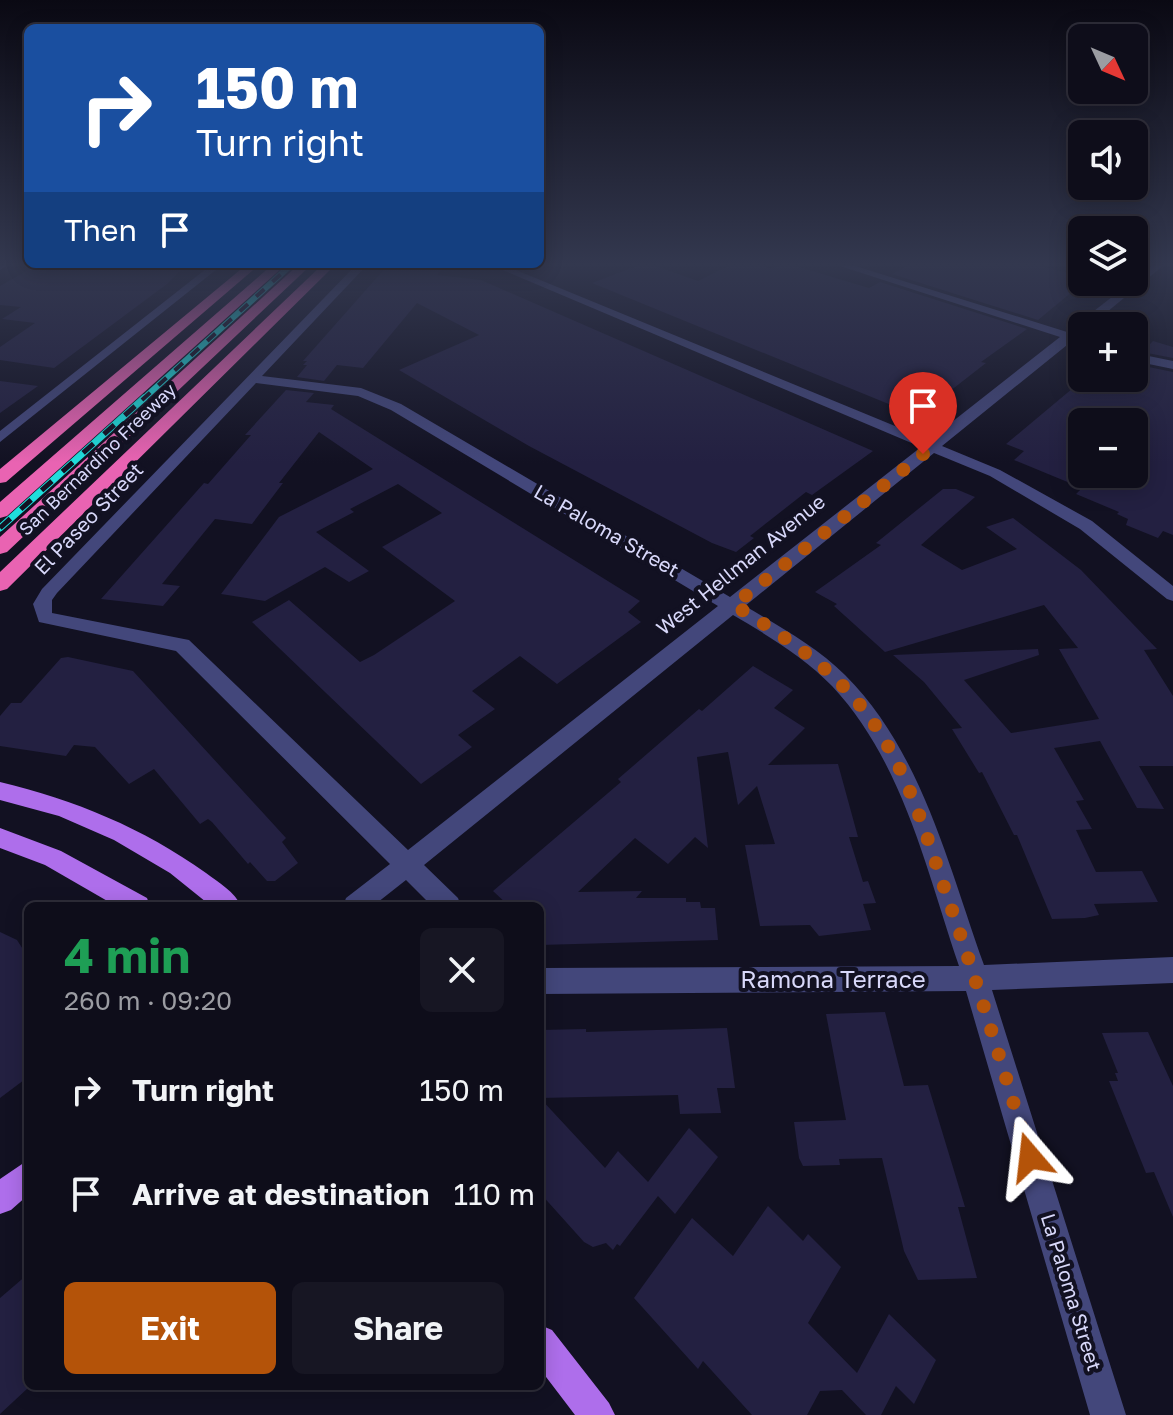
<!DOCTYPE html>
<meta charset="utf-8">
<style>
:root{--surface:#0e0d1a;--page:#171623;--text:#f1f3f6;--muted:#9b9ca2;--line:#2e2d39;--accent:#b45309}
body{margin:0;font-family:"Golos Text",sans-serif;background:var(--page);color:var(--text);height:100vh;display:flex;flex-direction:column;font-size:30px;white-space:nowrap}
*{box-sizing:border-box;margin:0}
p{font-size:26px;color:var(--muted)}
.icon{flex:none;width:44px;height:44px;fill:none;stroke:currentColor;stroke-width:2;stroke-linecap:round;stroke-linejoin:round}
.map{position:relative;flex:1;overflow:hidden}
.panel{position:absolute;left:24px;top:902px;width:520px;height:488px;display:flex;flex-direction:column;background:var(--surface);border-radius:12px;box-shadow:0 4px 20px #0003,0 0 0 2px var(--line)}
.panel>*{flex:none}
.banner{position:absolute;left:24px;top:24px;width:520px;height:244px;border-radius:12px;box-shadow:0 4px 20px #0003,0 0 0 2px var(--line);background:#1a4fa0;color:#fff;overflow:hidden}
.needle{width:52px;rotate:134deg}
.tools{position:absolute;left:1068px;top:24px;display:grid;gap:16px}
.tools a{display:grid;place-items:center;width:80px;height:80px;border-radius:12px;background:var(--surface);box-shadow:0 4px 20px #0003,0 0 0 2px var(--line);font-size:40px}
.pin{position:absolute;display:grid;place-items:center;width:68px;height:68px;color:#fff;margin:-82px -34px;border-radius:50% 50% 50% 0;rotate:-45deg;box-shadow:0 0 8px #0007}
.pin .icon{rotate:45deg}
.me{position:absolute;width:88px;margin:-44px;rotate:343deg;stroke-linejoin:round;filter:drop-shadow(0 0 6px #0008)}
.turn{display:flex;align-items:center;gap:28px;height:168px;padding:0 40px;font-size:36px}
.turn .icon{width:104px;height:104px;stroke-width:2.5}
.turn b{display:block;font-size:56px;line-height:68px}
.then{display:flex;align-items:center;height:76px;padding:0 40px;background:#0003;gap:16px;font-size:30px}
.round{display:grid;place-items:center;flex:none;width:84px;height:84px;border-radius:12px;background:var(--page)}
.headline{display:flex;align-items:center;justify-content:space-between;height:136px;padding:0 40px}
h1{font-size:48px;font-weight:700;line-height:60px;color:#1e9e55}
.primary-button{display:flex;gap:16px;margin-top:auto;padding:16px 40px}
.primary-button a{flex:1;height:92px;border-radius:12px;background:var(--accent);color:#fff;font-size:32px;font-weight:700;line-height:92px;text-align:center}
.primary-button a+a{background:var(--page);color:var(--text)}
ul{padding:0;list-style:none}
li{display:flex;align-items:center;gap:24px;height:104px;padding:0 40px}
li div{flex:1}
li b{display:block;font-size:30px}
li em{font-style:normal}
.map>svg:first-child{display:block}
</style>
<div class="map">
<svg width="1173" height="1415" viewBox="0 0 1173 1415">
<rect width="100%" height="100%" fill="#121122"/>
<!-- building -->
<path fill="#232041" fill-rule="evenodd" d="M37,265h149l-19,19 -113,84 -54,-8v-13l35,-24 -33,-4 19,-12 -21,-2v-19z
M388,265h48l-2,1 9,1 -6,8 44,5 392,171 -61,44 -6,-3 -56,44 4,2 -18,14 -24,-9 -183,-97 -130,-76 80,-35 -62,-32 -54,65 -26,-3 -13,16 -27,-4 10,-12h-4l4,-4h-4z
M639,265h14l45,16 32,-16h30l11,4 8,-4h13l77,23 11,-6 147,47 -46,33 5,1 -68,53 -326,-133z
M909,265h129l44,12 2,5 -46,38 -146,-46z
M1153,341l20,6v11l-31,-6z
M1134,364l39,8v163l-10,-4 -5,7 -32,-13 2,-6 -11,-5 2,-2 -43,-18 6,-6 -68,-28 10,-9 -18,-7 79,-66h49zM1082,422h52v52h-52z
M0,381l38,5 -38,27z
M286,390l28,3 -8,9 28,3 -3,4 309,192 -12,11 13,10 -84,62 -37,-28 -48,35 23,18 -37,26 14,12 -51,37 -169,-162 37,-22 71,62 14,-7 81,-54 -73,-54 60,-34 -44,-29 -48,25 4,3 -38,20 53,39 -20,11 -24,-15 -60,34 -44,-7 58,-77 94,-48 -54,-37 -40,51h4l-31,41 -37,-5 -53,65 18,2 -17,20 -62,-7 103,-116 4,1 43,-49h-6z
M943,489h13l19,8 -54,48 41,25 55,-21 -31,-22 27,-9 68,52 76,79 -13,1 29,46v70h-34l25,43 -27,-1 -37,-67 -46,7 30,52 -8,1 16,28 -16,1 20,42 46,-1 16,31 -64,2 5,11 -14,3 -33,1 -35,-84h-3l-32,-63 -3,1 -27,-44 10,-1 -38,-46 -31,-27 145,-6 1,6 -75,25 47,53 88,-14 -40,-70 19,-1 -34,-43 -159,47 -51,-46 3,-2 -22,-12 66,-47 -5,-2z
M68,657l65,14 153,167 -4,4 16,21 -23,18h-8l-17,-19 -2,2 -36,-42 -4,-3 -8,5 -46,-55 -25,15 -34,-37 -21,-2 -8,11 -66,-10v-30l11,-13h10l40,-45z
M753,666l40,24 -19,18 31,20 -37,37 70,-1 20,73h-9l14,45 5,-1 8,22 -13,1 8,26 -52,6 -9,-11 -50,1 -15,-81 30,-1 -18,-58 -19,19 -10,-53 -31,5 11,91 -13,-11 -27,27 -33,-26 -57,54 64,-1 -6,7h50v4h14l1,6h14l3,32 -178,5v-39h-31l-16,-15 128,-109 -3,-3 81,-70 3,2z
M0,932l17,8 11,17v120l-28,21z
M885,1012l19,74 24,-1 37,122h-7l19,71 -59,2 -14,-29 -22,-93 -43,1 1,6 -37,1 -4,-8 -5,-36 52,-2 -20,-106z
M727,1028l8,60h-18l4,25 -41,1 -2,-19 -138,3v-68l46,-1v3z
M1148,1032l25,54v131l-19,-45 -8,1 -37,-92h9l-3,-8h3l-16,-40z
M540,1098l65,70 13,-17 30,31 41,-54 29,29 -43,57 -17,-18 -38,50 -3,-2 -4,6 -7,-7 -13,4 -9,-5 -44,-49z
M768,1206l35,35 5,-7 33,33 -33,56 49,50 32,-59 47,46 -22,44 -18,-18 -15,29h-15l-24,-25 -22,1 -13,24h-55l-49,-54 -5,8 -64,-71 58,-80 41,38z
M28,1274v114l-28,26v-116z"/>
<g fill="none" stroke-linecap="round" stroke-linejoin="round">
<!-- minor -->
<path fill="#43477b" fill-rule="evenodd" d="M0,265h8l-8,5z
M211,265h11l-222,177v-11z
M356,265h11l-105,111 99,12 40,16 329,193 191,-150 -430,-182h13l425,175 131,-103 -223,-72h15l215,67 86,-67h11l-74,61h-8l-3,9 3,1v6l-10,-1 -130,105 58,24 92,51 81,65v15l-6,-2 -87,-70 -90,-53 -56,-23 -189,153c34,20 72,41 100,69 77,77 103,190 139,290l189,-8v26l-181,7 134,425h-36l-124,-424 -426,3v-26l419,-2c-33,-97 -56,-204 -127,-280 -28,-29 -65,-51 -99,-71l-309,250 34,33 3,8h-29l-26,-26 -33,26h-30l3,-8 44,-34 -214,-213 -137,-29 -6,-18 9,-15zM256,383l102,13 33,14 327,196 -310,244 -219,-210 -137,-27v-13l5,-7z
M1134,353l39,8v8l-39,-8z"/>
<!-- major -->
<path fill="#ae6eeb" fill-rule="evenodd" d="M0,782c75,18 143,46 206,91 12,9 29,19 35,33h-30l-41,-33 -56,-33 -55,-24 -59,-16z
M0,828l61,23 86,47 3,8h-34l-71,-41 -45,-17z
M28,1160v35l-17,15 -11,4v-35z
M540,1325l12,5 57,73 6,12h-40l-35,-46z"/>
<!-- highway -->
<path fill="#e963b2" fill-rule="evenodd" d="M246,265h13l-253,217 -6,1v-14z
M272,265h13l-278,251 -7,2v-16z
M298,265h13l-304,287 -7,2v-17z
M322,265h13l-328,324 -7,2v-19z"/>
<defs>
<path id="rail-far1" d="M142,400l149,-135"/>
<path id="rail" d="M0,528l144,-130"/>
</defs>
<!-- rail-far1 casing -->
<use href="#rail-far1" stroke="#1fdedc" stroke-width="6"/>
<!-- rail casing -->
<use href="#rail" stroke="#1fdedc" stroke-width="7"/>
<!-- rail-far1 -->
<use href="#rail-far1" stroke="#121122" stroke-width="4" stroke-dasharray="11" stroke-linecap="butt"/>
<!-- rail -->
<use href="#rail" stroke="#121122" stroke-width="5" stroke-dasharray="14" stroke-linecap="butt"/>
</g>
<!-- sky -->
<linearGradient id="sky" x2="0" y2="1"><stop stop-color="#0a0913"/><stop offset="0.57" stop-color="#33384f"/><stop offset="1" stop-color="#33384f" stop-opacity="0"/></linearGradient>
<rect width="1173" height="463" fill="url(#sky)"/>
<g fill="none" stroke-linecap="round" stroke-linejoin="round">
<!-- route -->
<path stroke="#b45309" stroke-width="14" stroke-dasharray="0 25.2" d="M923,454l-189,151c43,27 86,54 120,93 48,54 68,125 91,192 31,88 58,178 85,267"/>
</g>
<g text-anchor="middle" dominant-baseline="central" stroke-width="8" stroke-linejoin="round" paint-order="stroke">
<!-- far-street labels -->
<g font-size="18" fill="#d8d8fa" stroke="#121122">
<text transform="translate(97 459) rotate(-44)">San Bernardino Freeway</text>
</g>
<!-- street labels -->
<g font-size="20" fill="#d8d8fa" stroke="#121122">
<text transform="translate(88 518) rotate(-46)">El Paseo Street</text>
<text transform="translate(607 530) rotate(30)">La Paloma Street</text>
<text transform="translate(740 564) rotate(-39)">West Hellman Avenue</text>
<text transform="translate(1072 1292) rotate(73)">La Paloma Street</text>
</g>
<!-- near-street labels -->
<g font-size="24" fill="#d8d8fa" stroke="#121122">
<text x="833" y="978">Ramona Terrace</text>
</g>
</g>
</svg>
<div class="tools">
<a><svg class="needle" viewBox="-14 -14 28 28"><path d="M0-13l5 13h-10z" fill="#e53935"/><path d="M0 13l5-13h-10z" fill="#9b9ca2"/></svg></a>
<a><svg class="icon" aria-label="sound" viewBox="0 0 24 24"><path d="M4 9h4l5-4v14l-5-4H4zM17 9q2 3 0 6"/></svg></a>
<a><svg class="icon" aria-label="layers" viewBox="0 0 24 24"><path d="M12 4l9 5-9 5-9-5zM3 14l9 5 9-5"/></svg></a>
<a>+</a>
<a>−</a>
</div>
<div class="pin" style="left:923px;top:454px;background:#d93025"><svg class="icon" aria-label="arrive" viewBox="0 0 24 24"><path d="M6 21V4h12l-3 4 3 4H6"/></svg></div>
<svg class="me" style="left:1030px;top:1157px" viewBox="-20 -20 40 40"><path d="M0-17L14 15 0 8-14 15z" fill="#b45309" stroke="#fff" stroke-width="4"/></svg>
<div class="banner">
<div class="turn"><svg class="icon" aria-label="right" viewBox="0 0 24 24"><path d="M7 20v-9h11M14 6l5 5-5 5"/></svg><div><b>150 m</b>Turn right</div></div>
<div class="then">Then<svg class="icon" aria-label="arrive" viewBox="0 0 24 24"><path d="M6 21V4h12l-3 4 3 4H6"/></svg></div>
</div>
<section class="panel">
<div class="headline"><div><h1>4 min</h1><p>260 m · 09:20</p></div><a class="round"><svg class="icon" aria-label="close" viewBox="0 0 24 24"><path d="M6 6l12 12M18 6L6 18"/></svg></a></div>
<ul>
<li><svg class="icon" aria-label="right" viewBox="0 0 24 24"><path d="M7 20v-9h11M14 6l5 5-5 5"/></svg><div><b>Turn right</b></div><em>150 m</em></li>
<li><svg class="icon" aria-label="arrive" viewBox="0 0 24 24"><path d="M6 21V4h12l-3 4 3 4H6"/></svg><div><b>Arrive at destination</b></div><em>110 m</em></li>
</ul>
<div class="primary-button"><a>Exit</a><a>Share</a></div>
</section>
</div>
